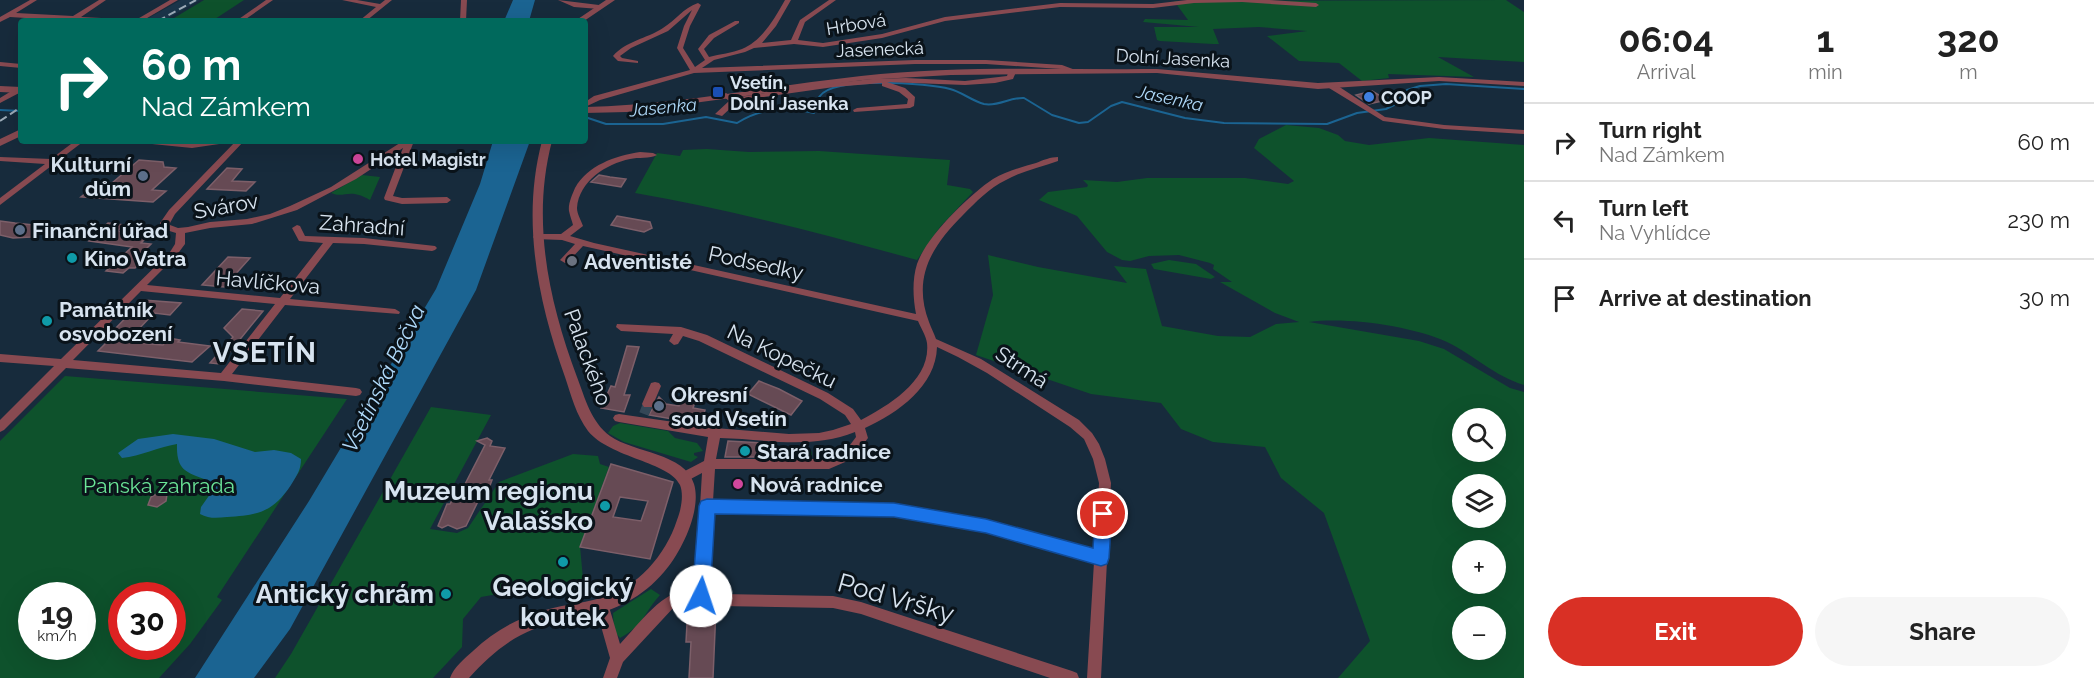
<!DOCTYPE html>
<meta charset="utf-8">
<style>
:root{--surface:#fff;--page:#f6f6f6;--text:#222;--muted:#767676;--line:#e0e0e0;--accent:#d93025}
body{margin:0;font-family:Raleway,sans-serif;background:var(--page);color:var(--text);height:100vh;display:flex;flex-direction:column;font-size:22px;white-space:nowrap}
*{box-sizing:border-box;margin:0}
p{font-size:20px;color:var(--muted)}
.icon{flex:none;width:33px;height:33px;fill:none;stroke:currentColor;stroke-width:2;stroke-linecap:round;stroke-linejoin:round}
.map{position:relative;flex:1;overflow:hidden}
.side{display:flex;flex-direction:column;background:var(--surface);width:570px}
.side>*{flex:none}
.banner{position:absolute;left:18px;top:18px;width:570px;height:126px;border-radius:6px;box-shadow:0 6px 24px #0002;background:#00695c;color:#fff;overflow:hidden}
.fabs{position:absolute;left:1452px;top:408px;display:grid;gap:12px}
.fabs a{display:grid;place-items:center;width:54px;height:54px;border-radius:50%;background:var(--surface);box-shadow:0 6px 24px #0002;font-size:30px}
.speed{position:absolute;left:18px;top:582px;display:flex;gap:12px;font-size:30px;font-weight:700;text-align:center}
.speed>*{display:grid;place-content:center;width:78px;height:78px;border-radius:50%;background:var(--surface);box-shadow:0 6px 24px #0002;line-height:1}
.speed small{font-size:15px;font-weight:400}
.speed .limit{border:9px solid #d22;background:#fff;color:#111}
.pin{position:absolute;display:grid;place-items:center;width:51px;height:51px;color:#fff;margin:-26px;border:3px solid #fff;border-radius:50%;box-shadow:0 2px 6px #0007}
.me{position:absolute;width:66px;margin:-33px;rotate:4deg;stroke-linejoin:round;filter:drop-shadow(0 0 4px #0008)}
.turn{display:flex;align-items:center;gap:21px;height:126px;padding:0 24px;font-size:27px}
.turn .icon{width:78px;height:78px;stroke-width:2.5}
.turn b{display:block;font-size:42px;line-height:51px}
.eta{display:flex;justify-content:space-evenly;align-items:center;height:102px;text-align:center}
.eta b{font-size:36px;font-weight:700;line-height:42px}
.button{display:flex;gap:12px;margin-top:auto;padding:12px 24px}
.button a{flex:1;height:69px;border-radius:36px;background:var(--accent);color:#fff;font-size:24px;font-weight:700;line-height:69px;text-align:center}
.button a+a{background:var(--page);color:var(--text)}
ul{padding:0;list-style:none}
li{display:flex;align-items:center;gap:18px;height:78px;padding:0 24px;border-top:2px solid var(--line)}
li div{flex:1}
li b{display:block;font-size:22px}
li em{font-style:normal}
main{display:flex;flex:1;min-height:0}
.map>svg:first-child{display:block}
</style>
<main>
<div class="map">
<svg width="1524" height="678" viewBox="0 0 1524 678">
<rect width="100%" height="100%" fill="#172b3c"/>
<!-- built -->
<path fill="#1b354a" d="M181,0h19l-37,21h-20z"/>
<!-- green -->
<path fill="#0e522c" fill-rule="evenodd" d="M204,0h40l-32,21h-43z
M1506,0l18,12v50l-86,-5 36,20 -86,-3 1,4 -27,3 -23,-18 -40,-2 -32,-25 40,-5 -48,-4 -46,2 6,15h-6l-53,-3 -3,-1 -3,-13h45l-56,-5 2,-3 43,1 -14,-19z
M1286,125l33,3 19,7 7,6 24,4 60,-7 95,7v240c-30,-9 -50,-30 -77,-43 -36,-16 -99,-25 -138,-20l110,19 25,8 66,39 14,4v286h-186l32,-37 -46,-128 -43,-35 -16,-31 -52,-5 -32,-13 -20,-26 -70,-9 -115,-39 17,-60 -5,-40 50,12 89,16 -13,-17 32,3 16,57 56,10 32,1 26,-13 23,-2 -24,-9 -55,-31h12l-19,-13 1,-4 -4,-2 -31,-8 -30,1 -19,5 -8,-1 -15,-8 -30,-36 -38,-16 9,-8 39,-5 1,-2 -5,-5 34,2 30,-4h98l43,6 6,-3 -40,-33 5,-9zM1462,418h34v34h-34zM1462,484h34v34h-34zM1462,550h34v34h-34zM1462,616h34v34h-34z
M707,149l42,3 70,-1 131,9 -3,25 23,4 3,3 -33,35 -23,33c-94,-26 -185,-50 -282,-67l22,-40 23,3 3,-6z
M362,175l18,2 -10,23c-22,-13 -25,-1 -39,-7z
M1169,260l27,4 19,13 -4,2 -57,-10 -3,-5z
M65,376l282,23 -130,198 5,3 -32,44 -31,34h-159v-237zM32,596h50v50h-50zM122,596h50v50h-50z
M431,407l60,8 -61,114 27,4 11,-5 31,-46 74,-28 25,2 2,8 9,3 -29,79 3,33 -102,18 -18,22 -1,28 -29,31h-158l16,-24z
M620,423l48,8 7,7 22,5 6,8 -9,2v2l4,2 -7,5 -67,-20 -16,-9 5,-7z
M779,449h29l4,3v7l-43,-1 1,-5z
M651,589l9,6c-17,19 -15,29 -40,43l-6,-7 -1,-18z"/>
<!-- water -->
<path fill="#1b6492" d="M513,0h22l-6,21h-25z
M493,141h37l-54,149 -186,339 -36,49h-59l114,-177 127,-212 44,-105z
M173,434l41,5 41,13 19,-2 17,3 10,6c0,11 -4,16 -10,26 -18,27 -32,30 -64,32 -10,1 -18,2 -27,-3l1,-7 12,-17 -2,-8c-22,-10 -35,-8 -34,-38 -19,3 -36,12 -55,14l-4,-5 20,-14z"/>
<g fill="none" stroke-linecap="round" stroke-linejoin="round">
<!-- stream -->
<path stroke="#1b6492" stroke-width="2" d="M0,110l21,1
M585,117l21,7h57l43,-7 31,6c25,-16 49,-16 77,-10 2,-5 2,-13 6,-17 14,-20 108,-13 130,-7 12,3 22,12 34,15 14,3 26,-7 40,-6l28,17 27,8 9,-1 23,-16 11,-4 63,16 39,5 103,1 30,-11 29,-4 8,-4 13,-15 13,-4 26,-2 78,5"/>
</g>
<!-- building -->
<path fill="#664a54" stroke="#7d5f69" stroke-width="1.5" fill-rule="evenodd" d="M1372,91l15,9 -18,4 -13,-9z
M139,160l24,2 1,5 12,1 -24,22 14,1 -13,11 -72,-5 19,-15 12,1z
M227,168l15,1 -10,12 23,1 -9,9 -39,-2z
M599,175l11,2 16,2 -5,8 -30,-5z
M617,216l33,6 2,6 -8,4 -33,-7z
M0,221l15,2 29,3 -13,11 -18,1 -13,-3z
M108,223l17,2 -8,6 33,3 -9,9 10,1 -14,14h8l-10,10h-6l-6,5 -17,-2 26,-24 -43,-6z
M228,257l22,1 -26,29 -22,-2z
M143,300l38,3 -11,12 -16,-2 -18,19 11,1 -9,10 25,2 6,-7 11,2 -2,2 32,4 -18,16 -94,-11 17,-17 -4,-1z
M242,309l21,2 -43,53 -10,-1 23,-26 -9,-9z
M627,346l12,1 -15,48h6l-6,17 -23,-4 10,-22 4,1z
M759,381l20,8 23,12 -11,14 -43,-21z
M685,389l14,2 -6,17 12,2 -4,14 -52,-9 10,-18 7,7 13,2z
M487,438l5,3 -2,5 15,2 -16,32h3l-3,8 -4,-1 -19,39 -9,3 -9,-4 -6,3 -4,-2 9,-22h3l9,-17 4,1 22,-43 -8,-4z
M728,441l38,2 -2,14h-39z
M611,464l62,18 -23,77 -70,-12zM620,497l28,4 -7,20 -28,-4z
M160,492l7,2 -1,7 -9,6 -9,-2 3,-8z
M688,605l28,3 -3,70h-24l2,-36h-5z"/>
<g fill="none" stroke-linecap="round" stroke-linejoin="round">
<!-- minor-tunnel -->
<path stroke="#344757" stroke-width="10" stroke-dasharray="10 5" stroke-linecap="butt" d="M644,414l4,-10"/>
<!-- minor -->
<path fill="#884a51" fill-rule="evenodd" d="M30,0h7l-21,13 57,3 26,-16h7l-25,17 41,2 3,2h-52l-63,-4 -10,5v-5z
M170,0h8l-36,21h-8z
M266,0h7l-30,21h-7z
M342,0h15l23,4 5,-4h7l-26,21h-7l17,-14z
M461,0h6l-1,21h-6z
M558,0l41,5 3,2 -3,2 -25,-2z
M785,0h6l-15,26 -14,17 29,-3 9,-20 29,-20h7l-31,22 -7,18 25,3 59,-9 63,-17 115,-14 93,1 34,-4h83l46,3 3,2 -3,2 -74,-5 -48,1 -41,5 -93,-1 -115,14 -63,17 -59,9 -29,-3 -40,4 -9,4 -31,8 -12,8 213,-8h71l76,5 16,6 -4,2 -13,-4 -75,-5h-71l-221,9 -94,27 -15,7v-5l9,-6 96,-26 -13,-22 7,-22 8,-16 -24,21 -37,17 -11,8 2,2 16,3v2l-20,-2 -5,-5c13,-15 33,-17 50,-28 13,-8 20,-20 35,-25l3,2 -11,21 -7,22 12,19 10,-7 -7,-11 11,-14 26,-14h4v2l-25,15 -10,11 5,8c11,-3 23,-4 33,-8 21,-9 32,-30 43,-49z
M0,62l21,2v4l-21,-2z
M1009,70l7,2 -3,7 -18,4 -30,2 -78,-3 18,6 10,9 -1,9 -4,2 -56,4 -1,-2 4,-2 50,-4 1,-5 -9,-7 -17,-6v-3l-48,4 -92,13 -6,3 -14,13 -7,-2 14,-13 -7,-6 4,-2 8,5 82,-13 56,-6 34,-1 59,3 42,-5z
M1329,84h6l50,33 59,8 80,5v4l-80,-5 -61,-8 -54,-33z
M18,87h3v5l-21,11v-5z
M75,141h9l-84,64v-7l45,-34 -45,-3v-4l51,2z
M138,141h28l26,3 18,-3h20l-4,2 -34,5 -50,-5z
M236,141h8l-69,73 -5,9v2l8,3 10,-1 22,-5 37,-3 23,-5 20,-8 41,-19 72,-46h11l-21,55 9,2 45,-1 4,3 -4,3 -45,1 -17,-4 -1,-2 19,-50 -47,31 -59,31 -45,14 -42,4 -25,5v11l-9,12 -29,29 133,13 43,-55 -24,-2 -7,-13 5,-3 3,1 5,10 59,2 71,8 2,2 -2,2 -3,1 -68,-7 -31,-1 -43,56 105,10 5,3 -1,2 -114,-9 -53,69 124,14 4,1 2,3 -2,3 -4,1 -132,-15 -158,-13 -62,62 -4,2v-12l54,-54 -54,-4v-8l61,5 109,-107 5,-8 1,-11 -13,-4 -3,-6 9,-13zM141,291l134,13 -54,69 -148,-13z
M640,152l13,1 4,2c-7,4 -19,2 -27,4 -24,5 -51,22 -53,49 0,6 4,12 6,18l-13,10 24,7 322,71c-3,-16 -4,-34 1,-50 9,-27 52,-69 76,-85 13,-8 29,-12 43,-16 7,-3 15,-6 22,-6v4c-17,6 -36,10 -52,19 -17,8 -30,22 -43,35 -31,31 -51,62 -34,107 2,6 5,11 7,17l45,20 98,61 13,13 7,11 6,15 6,24 -10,195h-14l7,-116 -108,-30 -92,-17 -182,-4 -4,80 12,3 113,2 28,6 211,69 5,2 2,5h-29l-189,-64 -28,-6 -113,-2 -33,-5 -12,5 -52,56 -6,16h-14l7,-20 -15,-53 2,-5 5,-1 5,1 13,44c20,-21 44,-57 75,-55l7,-116 -17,9 -4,-1 -2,-4 2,-4 23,-12 4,-24 -89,-15 -4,-1 -2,-3 2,-3 4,-1 96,14 74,6 30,-1 14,-3 18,-6 -6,-9 -25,-16 -121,-58 -16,-5 -5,8 -4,1 -5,-4 4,-7 -52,-3 -5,-4 1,-3 64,3 26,8 121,58 25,16 8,11c28,-15 70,-40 66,-77 -1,-7 -6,-15 -9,-22l-335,-75 -15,16 -3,1 -5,-3 15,-16 -13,-4 -27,-1 -2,-2 2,-2 3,-1h23l12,-9c-1,-4 -3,-9 -4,-14 -1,-7 3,-16 6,-23 13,-23 40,-32 65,-36zM937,347l21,10 29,16 83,54 14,12 9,20 6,24 -4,67 -109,-30 -92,-15 -181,-4 2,-32h114l23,-10 16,-21 -3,-10c33,-15 71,-42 72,-81zM855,432l1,5 -12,16 -16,6h-112l4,-21c46,1 90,12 135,-6z
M655,382l4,1 2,3 -9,21h-8l-2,-3 9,-21z"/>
<!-- tertiary -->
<path fill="#884a51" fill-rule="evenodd" d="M606,0h9l-31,21h-9z
M1157,69l161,14 121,-6 85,5v4l-85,-5 -121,8 -161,-16 -206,2 -88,5 -236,32 -42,1v-6c92,-2 184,-21 276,-31 97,-11 198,-6 296,-7z
M0,86l21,1v6l-21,-1z
M21,129v7l-21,10v-7z
M542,141h10c-21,80 -3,161 25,236 8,21 14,45 33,59 24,17 75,17 84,48 8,26 -13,69 -30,88 -21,25 -49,39 -81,45 -17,4 -34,5 -49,12 -26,10 -47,29 -65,49h-19c4,-11 14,-19 23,-27 19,-18 41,-31 66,-39 20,-7 41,-8 62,-14 36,-10 65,-43 76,-78 4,-10 7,-25 3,-35 -10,-23 -70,-27 -92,-54 -12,-16 -17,-36 -23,-54 -27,-75 -44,-157 -23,-236z"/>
<!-- rail -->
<path stroke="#9dacb9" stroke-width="2" stroke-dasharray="8 4" stroke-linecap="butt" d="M158,21l38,-21
M0,121l21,-14"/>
</g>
<!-- route -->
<path fill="#1a73e8" stroke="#114b97" stroke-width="1.5" d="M707,499l187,4 92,16 107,29 2,-34 2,-5 6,-2 6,2 3,5 -3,44 -2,6 -6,2 -115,-33 -92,-16 -179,-3 -5,82 -2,6 -7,2 -6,-2 -3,-6 7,-90 2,-5z"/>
<!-- markers -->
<rect fill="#1a4fb4" stroke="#0a131a" stroke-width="2" x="712" y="86" width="12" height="12" rx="3"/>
<circle fill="#3f7fe0" stroke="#0a131a" stroke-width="2" cx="1369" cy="97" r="6"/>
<g fill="#d1479c" stroke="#0a131a" stroke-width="2">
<circle cx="358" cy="159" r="6"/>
<circle cx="738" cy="484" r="6"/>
</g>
<g fill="#5c6f8a" stroke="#0a131a" stroke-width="2">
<circle cx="143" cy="176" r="6"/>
<circle cx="20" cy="230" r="6"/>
<circle cx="659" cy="406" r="6"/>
</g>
<g fill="#0f9aa8" stroke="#0a131a" stroke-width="2">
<circle cx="72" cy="258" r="6"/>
<circle cx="47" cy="321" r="6"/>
<circle cx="745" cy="451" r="6"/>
<circle cx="605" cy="506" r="6"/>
<circle cx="563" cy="562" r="6"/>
<circle cx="446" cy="594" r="6"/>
</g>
<circle fill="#6b7280" stroke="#0a131a" stroke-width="2" cx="572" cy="261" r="6"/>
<g text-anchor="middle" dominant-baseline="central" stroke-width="6" stroke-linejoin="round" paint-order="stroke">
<!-- far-street labels -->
<g font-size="18" fill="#d7e3ef" stroke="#0a131a">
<text transform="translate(856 24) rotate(-9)">Hrbová</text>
<text transform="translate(880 49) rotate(-2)">Jasenecká</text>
<text transform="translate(1173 58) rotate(3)">Dolní Jasenka</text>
</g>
<!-- far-poi labels -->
<g font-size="18" font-weight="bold" fill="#d7e3ef" stroke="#0a131a" text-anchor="start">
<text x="730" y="82">Vsetín,<tspan x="730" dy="21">Dolní Jasenka</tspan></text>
<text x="1381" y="97">COOP</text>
<text x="370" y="159">Hotel Magistr</text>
</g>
<!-- far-water labels -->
<g font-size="18" font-style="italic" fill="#afd9f9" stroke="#0a131a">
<text transform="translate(1170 98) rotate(12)">Jasenka</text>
<text transform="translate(663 107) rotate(-5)">Jasenka</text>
</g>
<!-- poi labels -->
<g font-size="21" font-weight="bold" fill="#d7e3ef" stroke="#0a131a" text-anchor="start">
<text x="131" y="164" text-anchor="end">Kulturní<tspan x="131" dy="24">dům</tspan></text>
<text x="32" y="230">Finanční úřad</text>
<text x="84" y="258">Kino Vatra</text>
<text x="584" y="261">Adventisté</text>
<text x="59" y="309">Památník<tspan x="59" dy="24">osvobození</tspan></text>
<text x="671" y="394">Okresní<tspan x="671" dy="24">soud Vsetín</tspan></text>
<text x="757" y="451">Stará radnice</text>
<text x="750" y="484">Nová radnice</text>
</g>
<!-- street labels -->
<g font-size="21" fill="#d7e3ef" stroke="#0a131a">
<text transform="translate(226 206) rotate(-10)">Svárov</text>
<text transform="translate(362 225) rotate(4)">Zahradní</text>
<text transform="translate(756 263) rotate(12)">Podsedky</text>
<text transform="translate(268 282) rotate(5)">Havlíčkova</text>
<text transform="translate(782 356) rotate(26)">Na Kopečku</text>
<text transform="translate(588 357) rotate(70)">Palackého</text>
<text transform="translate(1022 367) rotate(33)">Strmá</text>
</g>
<!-- park labels -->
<g font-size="21" fill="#6be698" stroke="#0a131a">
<text x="159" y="485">Panská zahrada</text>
</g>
<!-- water labels -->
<g font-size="22" font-style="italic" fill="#afd9f9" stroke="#0a131a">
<text transform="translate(383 378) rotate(-64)">Vsetínská Bečva</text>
</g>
<!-- near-poi labels -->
<g font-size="26" font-weight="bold" fill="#d7e3ef" stroke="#0a131a" text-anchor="end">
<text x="593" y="491">Muzeum regionu<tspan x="593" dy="30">Valašsko</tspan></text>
<text x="563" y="587" text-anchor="middle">Geologický<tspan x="563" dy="30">koutek</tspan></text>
<text x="434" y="594">Antický chrám</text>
</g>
<!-- near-street labels -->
<g font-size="26" fill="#d7e3ef" stroke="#0a131a">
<text transform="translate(896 598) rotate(16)">Pod Vršky</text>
</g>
<!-- district labels -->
<g font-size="27" font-weight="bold" letter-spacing="1.5" fill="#d7e3ef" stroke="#0a131a">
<text x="265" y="352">VSETÍN</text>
</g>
</g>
</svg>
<div class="fabs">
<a><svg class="icon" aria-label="search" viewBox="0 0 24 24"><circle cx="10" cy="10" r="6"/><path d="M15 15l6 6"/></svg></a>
<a><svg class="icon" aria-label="layers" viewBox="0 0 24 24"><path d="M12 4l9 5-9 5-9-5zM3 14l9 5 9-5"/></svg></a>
<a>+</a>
<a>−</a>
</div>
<div class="speed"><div>19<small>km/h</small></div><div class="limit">30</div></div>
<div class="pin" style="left:1103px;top:514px;background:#d93025"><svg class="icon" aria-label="arrive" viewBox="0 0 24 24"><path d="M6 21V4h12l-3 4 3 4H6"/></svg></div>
<svg class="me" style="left:701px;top:596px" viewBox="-20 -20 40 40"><circle r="19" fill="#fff"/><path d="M0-13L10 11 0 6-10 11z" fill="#1a73e8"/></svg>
<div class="banner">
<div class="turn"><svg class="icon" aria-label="right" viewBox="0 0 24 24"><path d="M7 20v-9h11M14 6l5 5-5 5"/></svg><div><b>60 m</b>Nad Zámkem</div></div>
</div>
</div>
<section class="side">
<div class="eta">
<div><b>06:04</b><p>Arrival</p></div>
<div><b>1</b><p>min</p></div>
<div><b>320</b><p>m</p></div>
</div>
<ul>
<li><svg class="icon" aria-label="right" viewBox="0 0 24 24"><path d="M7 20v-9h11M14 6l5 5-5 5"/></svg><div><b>Turn right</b><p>Nad Zámkem</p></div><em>60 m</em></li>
<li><svg class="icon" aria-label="left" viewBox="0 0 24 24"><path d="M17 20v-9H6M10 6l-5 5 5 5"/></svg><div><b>Turn left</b><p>Na Vyhlídce</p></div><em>230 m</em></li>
<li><svg class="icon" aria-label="arrive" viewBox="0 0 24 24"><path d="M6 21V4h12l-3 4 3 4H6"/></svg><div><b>Arrive at destination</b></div><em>30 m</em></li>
</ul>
<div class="button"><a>Exit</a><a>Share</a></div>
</section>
</main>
